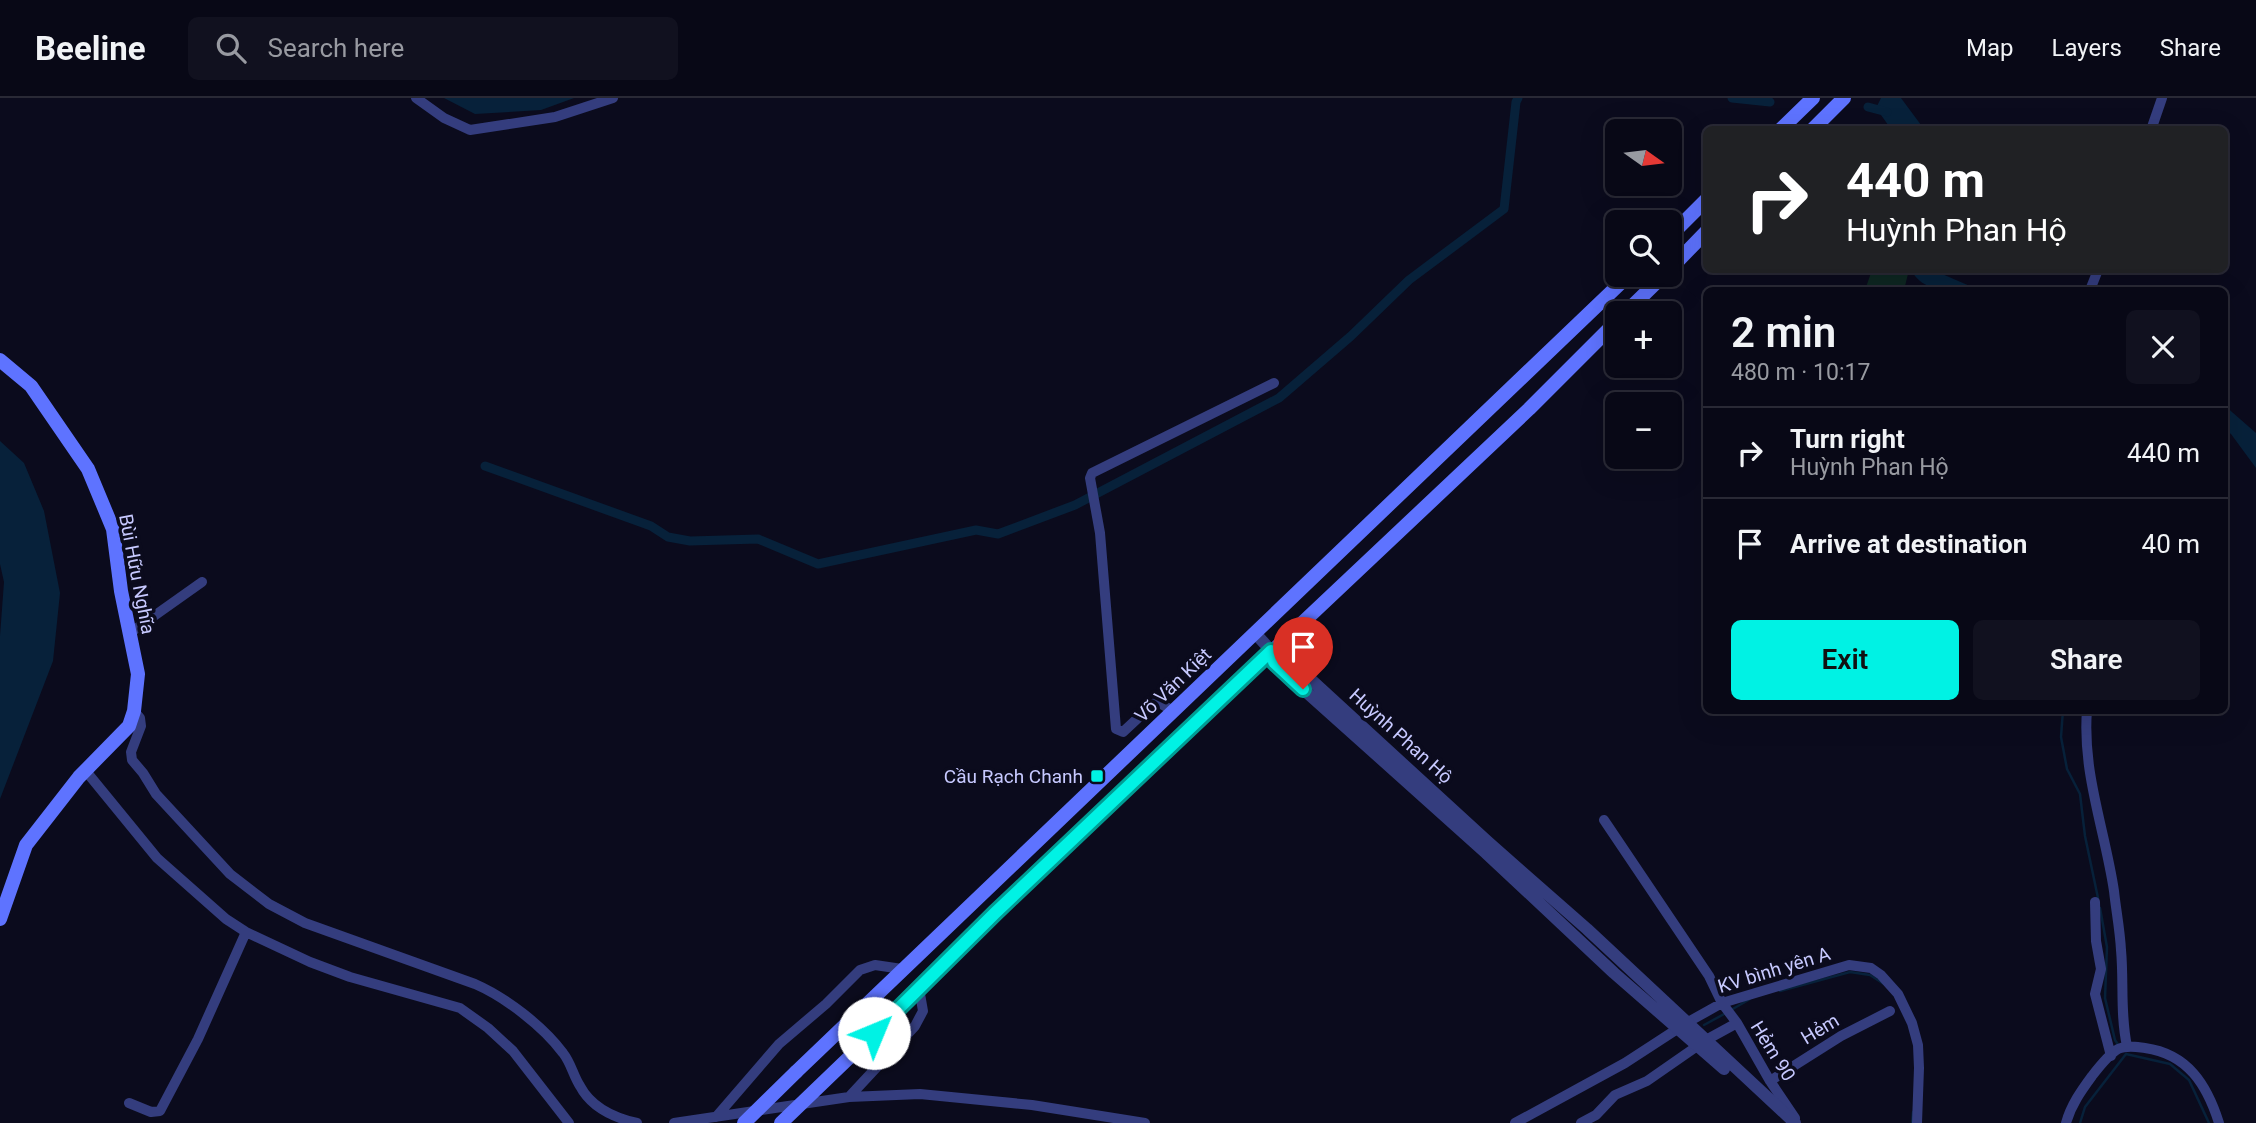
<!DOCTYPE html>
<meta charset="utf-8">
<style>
:root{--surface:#080816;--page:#11111f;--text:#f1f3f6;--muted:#989aa1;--line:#292935;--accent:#00f2e4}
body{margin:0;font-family:Roboto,sans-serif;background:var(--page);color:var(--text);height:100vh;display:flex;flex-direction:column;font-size:26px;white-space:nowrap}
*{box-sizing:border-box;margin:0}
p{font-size:23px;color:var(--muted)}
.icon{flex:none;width:38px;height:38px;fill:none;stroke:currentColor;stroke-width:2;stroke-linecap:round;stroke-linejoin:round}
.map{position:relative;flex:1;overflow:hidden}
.panel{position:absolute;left:1703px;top:189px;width:525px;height:427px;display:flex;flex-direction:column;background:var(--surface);border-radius:10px;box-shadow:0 7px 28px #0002,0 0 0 2px var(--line)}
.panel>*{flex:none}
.guide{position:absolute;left:1703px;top:28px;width:525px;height:147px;border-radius:10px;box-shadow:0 7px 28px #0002,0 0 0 2px var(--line);background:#202124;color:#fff;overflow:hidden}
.needle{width:46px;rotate:104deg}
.controls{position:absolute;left:1605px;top:21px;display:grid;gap:14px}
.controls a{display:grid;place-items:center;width:77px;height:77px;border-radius:10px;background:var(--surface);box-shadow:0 7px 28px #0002,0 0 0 2px var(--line);font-size:35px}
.pin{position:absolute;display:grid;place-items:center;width:60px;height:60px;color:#fff;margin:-72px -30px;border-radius:50% 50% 50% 0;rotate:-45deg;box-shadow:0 0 7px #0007}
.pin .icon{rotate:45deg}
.me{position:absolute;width:77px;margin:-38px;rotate:45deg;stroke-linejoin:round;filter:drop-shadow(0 0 5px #0008)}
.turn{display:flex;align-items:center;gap:24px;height:147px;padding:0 28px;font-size:32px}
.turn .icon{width:91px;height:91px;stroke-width:2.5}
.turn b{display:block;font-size:49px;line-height:60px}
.round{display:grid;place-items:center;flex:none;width:74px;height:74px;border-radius:10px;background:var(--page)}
.headline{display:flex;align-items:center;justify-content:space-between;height:119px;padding:0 28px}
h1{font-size:42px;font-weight:600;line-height:52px}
.primary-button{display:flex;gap:14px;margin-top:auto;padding:14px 28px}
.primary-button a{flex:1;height:80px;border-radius:10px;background:var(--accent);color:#111;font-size:28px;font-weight:600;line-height:80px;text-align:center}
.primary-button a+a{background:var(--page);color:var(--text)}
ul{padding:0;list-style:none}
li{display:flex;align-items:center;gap:21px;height:91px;padding:0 28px;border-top:2px solid var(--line)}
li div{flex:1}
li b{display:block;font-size:26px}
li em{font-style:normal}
header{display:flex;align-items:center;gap:42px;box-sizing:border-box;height:98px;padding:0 35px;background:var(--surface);border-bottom:2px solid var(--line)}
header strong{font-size:33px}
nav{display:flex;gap:38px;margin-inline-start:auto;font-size:24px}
.search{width:490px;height:63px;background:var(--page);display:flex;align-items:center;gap:18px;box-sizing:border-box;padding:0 24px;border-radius:10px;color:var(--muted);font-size:26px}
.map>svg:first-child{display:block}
</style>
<header>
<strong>Beeline</strong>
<div class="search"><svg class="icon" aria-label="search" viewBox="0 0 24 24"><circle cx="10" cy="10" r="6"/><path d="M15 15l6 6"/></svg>Search here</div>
<nav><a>Map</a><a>Layers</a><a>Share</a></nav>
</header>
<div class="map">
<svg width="2256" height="1025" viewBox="0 0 2256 1025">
<rect width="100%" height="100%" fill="#0b0b1d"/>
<!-- green -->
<path fill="#0e2722" d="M1872,172h37l-5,20h-30l-8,-3z"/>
<!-- water -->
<path fill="#07213a" d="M444,0h130l-33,12 -66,4z
M1881,0h20l23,31h-33l-15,-21z
M1911,172h22l46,20c-25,1 -54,5 -68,-20z
M2224,307l32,28v35l-25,-34 -7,-5z
M0,343l24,22 20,48 16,82 -7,68 -53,138v-163l4,-54 -4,-18z"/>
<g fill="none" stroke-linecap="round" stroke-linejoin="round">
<!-- stream -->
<path stroke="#07213a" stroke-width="2.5" d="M2063,612l-2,27 6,32 13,25 5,42 13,62
M2100,810l7,39 -2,51 10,42 4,6
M1780,893l70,-19 20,3 14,9
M1731,912l19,-11
M1704,927l22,-12
M1912,1025l1,-11
M2080,1025l5,-16 41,-53 44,10 19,16 20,43"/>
<!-- canal -->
<path stroke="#07213a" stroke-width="9" d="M1732,0l38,4
M1868,9l19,5
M485,368l166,60 17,11 22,4 68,-2 60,25 158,-34 22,4 77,-29 204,-107 72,-62 58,-56 95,-71 12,-107 2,-4"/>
<!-- minor -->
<path stroke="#343d7e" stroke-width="10" d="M416,0l28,20 26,12 85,-13 58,-19
M2151,32l11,-32
M2090,192l8,-20
M130,535l72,-51
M2087,612c-5,63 18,120 27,181 2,19 6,39 7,59 3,32 -1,64 6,96
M134,613l6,7 1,8 -10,26 1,8 11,13 13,21 74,80 39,30 36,19 170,61c30,13 68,42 88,69 8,10 10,22 17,33 11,21 35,32 57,37
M1173,613l-15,-9 -5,2 -30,28 -7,-3 -16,-196 -10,-55 2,-5 182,-90
M85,672l72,88 69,61 20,13 64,30 40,15 110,31 28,20 25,23 56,72
M1604,722l105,156 13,27 15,20
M2095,804l1,39 5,28 -6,25 16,62
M1770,983l71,-45 49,-25
M849,999l66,-71 8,-15 -4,-23
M129,1005l22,9 9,-1 38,-72 48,-107
M716,1019l63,-73 47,-40 34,-34 15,-5 27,4
M674,1025l175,-26 71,-3 112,11 113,18
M1515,1025l110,-60 63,-41 34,-19 127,-38 22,3 10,7 17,19 14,29 6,22 1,23 -2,55
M1581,1025l15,-8 19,-20 32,-14 59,-41 31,-17 33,58 25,37
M2066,1025c5,-18 15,-32 26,-47 7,-9 16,-21 26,-27 9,-4 18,-2 27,-1 43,6 62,37 74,75"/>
<!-- tertiary -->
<path stroke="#343d7e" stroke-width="12" d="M1255,535l19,21
M1274,556h9l205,188 99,87 208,194
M1274,556v8l29,27 183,164 128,120 110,96"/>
<!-- secondary -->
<path stroke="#5e73ff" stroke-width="14" d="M1780,32l33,-32
M1812,32l32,-32
M1670,138l36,-36
M1670,171l36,-37
M1625,215l39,-38
M0,262l31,26 57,83 25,60 8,62 17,83 -4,37 -5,15 -50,51 -53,68 -26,74
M858,951l137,-136 534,-504 88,-88
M796,974l833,-797"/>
<!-- secondary-bridge -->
<path stroke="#5e73ff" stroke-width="14" d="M744,1025l52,-51
M781,1025l77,-74"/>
</g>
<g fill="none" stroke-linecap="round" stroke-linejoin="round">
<defs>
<path id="route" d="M874,935l121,-120 276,-262 3,3v8l29,27"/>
</defs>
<!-- route casing -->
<use href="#route" stroke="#009d94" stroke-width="18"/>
<!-- route -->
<use href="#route" stroke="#00f2e4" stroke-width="12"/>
</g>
<!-- markers -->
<rect fill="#00f2e4" stroke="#0b0b1d" stroke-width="2.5" x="1090" y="671" width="14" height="14" rx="3.5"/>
<g text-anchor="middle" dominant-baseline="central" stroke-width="7" stroke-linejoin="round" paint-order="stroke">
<!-- street labels -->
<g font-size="19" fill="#c7c9ff" stroke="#0b0b1d">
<text transform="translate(137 476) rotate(79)">Bùi Hữu Nghĩa</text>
<text transform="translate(1173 587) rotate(-44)">Võ Văn Kiệt</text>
<text transform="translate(1401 638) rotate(42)">Huỳnh Phan Hộ</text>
<text transform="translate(1774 872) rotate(-17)">KV bình yên A</text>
<text transform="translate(1820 931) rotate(-31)">Hẻm</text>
<text transform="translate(1773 953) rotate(58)">Hẻm 90</text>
</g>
<!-- poi labels -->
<g font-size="19" fill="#c7c9ff" stroke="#0b0b1d" text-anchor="end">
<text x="1083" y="678">Cầu Rạch Chanh</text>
</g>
</g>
</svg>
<div class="controls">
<a><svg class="needle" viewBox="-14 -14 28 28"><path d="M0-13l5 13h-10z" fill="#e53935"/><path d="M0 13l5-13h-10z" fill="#989aa1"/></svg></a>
<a><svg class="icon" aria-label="search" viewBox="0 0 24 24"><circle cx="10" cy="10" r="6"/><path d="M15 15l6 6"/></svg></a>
<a>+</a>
<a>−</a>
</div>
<div class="pin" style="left:1303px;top:591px;background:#d93025"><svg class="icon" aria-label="arrive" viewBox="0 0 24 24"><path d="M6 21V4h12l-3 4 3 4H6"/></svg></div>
<svg class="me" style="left:874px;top:935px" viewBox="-20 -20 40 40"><circle r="19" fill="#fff"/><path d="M0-13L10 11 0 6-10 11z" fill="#00f2e4"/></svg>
<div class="guide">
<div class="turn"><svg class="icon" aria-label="right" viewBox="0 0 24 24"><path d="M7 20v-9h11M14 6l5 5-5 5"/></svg><div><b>440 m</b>Huỳnh Phan Hộ</div></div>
</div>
<section class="panel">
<div class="headline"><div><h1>2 min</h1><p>480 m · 10:17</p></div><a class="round"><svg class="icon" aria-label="close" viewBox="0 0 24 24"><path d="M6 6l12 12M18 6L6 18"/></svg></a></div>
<ul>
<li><svg class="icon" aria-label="right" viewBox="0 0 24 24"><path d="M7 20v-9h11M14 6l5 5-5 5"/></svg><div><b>Turn right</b><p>Huỳnh Phan Hộ</p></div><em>440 m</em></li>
<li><svg class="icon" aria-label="arrive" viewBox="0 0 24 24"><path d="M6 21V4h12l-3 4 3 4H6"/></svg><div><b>Arrive at destination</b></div><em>40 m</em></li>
</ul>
<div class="primary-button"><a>Exit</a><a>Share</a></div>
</section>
</div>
